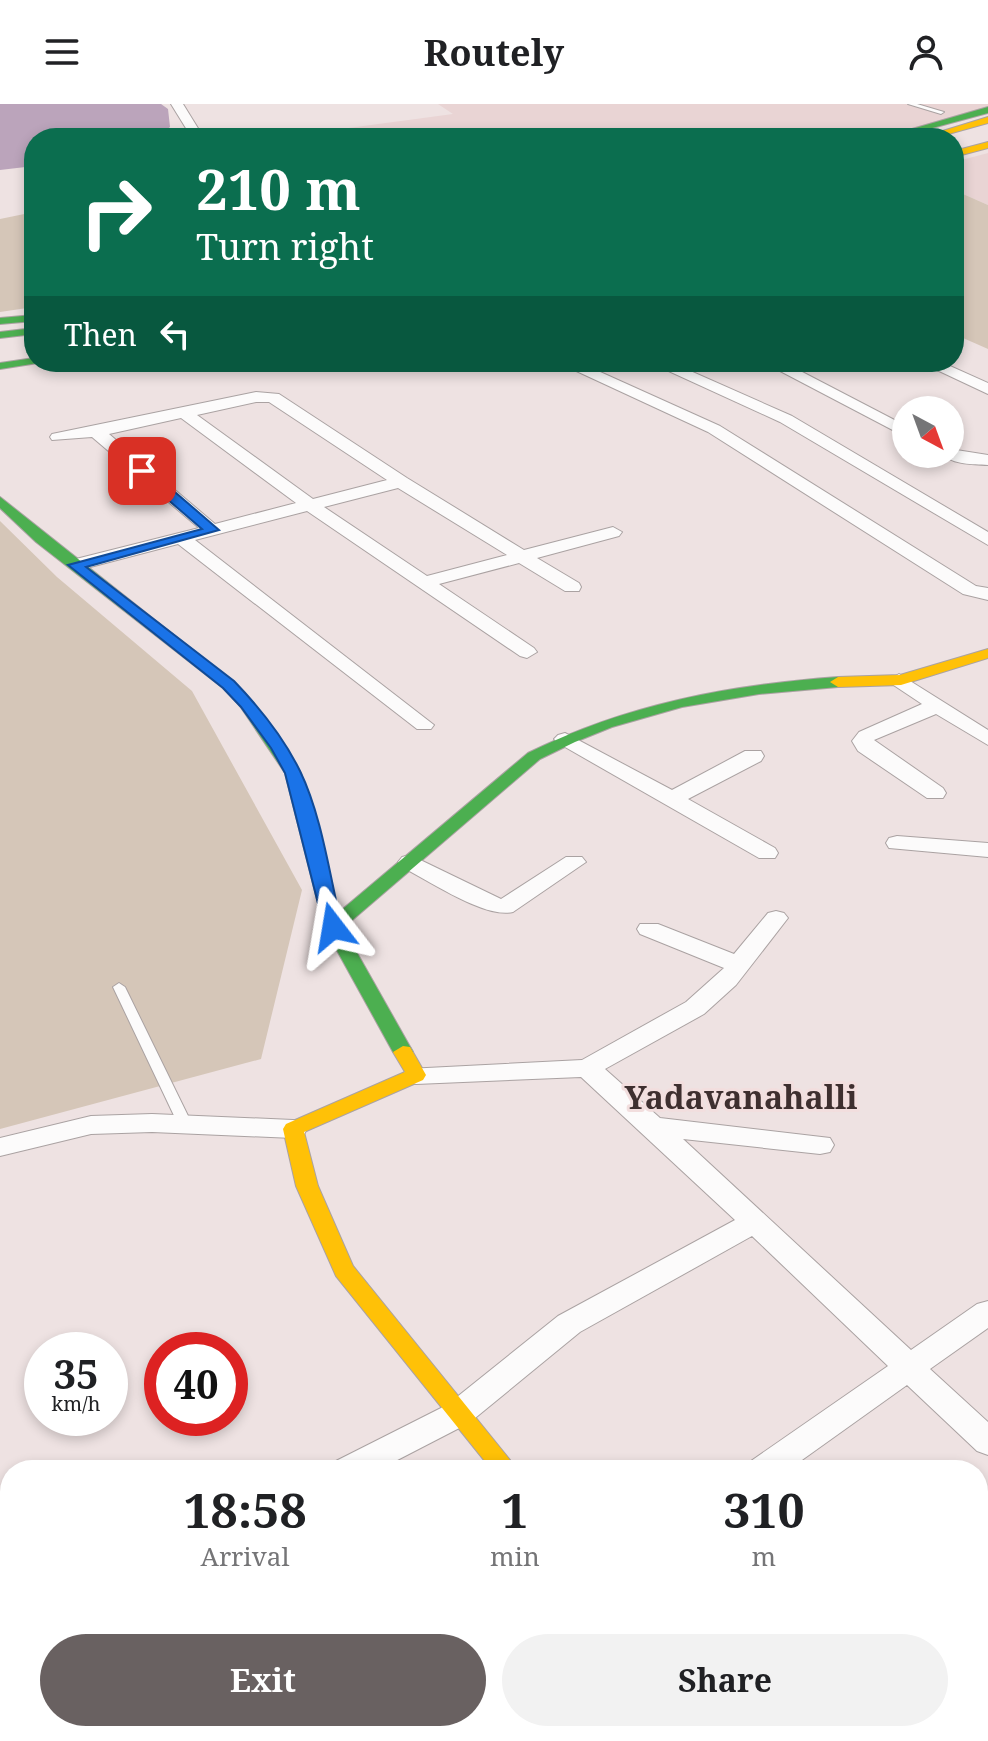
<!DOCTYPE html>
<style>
:root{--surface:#fff;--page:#f2f2f2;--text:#202124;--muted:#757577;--accent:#696161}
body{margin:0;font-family:"Noto Serif",serif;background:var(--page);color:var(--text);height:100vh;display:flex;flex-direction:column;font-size:30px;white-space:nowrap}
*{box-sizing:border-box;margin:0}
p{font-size:26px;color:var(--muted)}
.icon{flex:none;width:44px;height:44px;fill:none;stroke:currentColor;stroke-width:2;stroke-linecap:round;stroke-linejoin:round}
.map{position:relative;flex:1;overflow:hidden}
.panel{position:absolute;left:0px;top:1356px;width:988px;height:282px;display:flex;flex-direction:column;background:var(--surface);border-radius:32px 32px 0 0;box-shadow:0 4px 12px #0003}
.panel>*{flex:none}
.top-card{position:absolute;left:24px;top:24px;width:940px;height:244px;border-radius:32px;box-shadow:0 4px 12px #0003;background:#0b6e4f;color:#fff;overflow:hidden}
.needle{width:52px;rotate:139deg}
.fabs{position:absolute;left:892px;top:292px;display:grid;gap:16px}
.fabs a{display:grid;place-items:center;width:72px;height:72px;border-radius:50%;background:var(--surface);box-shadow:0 4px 12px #0003;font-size:40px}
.speed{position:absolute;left:24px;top:1228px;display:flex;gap:16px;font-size:40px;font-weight:700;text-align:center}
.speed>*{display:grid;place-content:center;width:104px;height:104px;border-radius:50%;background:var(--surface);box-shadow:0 4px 12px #0003;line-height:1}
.speed small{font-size:20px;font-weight:400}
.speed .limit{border:12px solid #d22;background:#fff;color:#111}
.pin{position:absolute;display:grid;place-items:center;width:68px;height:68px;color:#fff;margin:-34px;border-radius:16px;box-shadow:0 4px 12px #0006}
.me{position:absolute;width:88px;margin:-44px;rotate:346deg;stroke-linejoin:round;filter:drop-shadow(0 0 6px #0008)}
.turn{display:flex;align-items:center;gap:28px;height:168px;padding:0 40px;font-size:36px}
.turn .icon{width:104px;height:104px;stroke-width:2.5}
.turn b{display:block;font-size:56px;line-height:68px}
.then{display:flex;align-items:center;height:76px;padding:0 40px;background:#0003;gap:16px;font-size:30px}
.eta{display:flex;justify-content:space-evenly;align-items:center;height:136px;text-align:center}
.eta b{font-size:48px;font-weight:700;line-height:56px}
.cta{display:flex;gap:16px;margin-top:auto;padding:16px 40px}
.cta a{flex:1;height:92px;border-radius:48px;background:var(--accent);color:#fff;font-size:32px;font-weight:700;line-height:92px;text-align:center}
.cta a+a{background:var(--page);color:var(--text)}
header{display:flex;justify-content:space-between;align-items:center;height:104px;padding:0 40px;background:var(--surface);font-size:36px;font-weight:700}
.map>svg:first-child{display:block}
</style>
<header><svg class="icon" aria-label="menu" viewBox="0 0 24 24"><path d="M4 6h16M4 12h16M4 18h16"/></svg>Routely<svg class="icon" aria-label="person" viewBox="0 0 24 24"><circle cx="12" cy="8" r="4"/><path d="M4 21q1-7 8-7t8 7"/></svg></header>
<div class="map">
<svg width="988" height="1637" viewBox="0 0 988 1637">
<rect width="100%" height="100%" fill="#eee2e2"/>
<!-- built -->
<path fill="#e9d4d4" d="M438,0h550v4l-111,30h-520l-16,-9 112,-15z
M988,49v52l-34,-15v-28z"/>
<!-- green -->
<path fill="#d5c6b8" d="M954,86l34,15v144l-34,-15z
M34,108v95l-34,5v-93z
M0,417l57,56 135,114 110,199 -41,169 -261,70z"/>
<!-- water -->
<path fill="#bba4bb" d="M0,0h161l7,5 2,18 -14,11h-122v28l-34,4z"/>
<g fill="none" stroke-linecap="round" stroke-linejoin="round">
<defs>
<path id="lane" d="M908,0h9l27,8 -3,2z
M119,879l6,4 67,137 -2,3h-10l-2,-3 -65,-137z"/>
<path id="street" d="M171,0h12l21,34h-12z
M557,258h21l142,64 256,160 12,2v12l-25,-6 -255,-162z
M649,258h21l122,54 196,116v13l-208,-123z
M763,258h20l123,64v11z
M920,258h21l47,21v11z
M256,288l23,2 128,84 117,72 89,-23 9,5 -3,4 -82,22 42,25 2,4 -2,4h-14l-46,-28 -80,21 95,64 3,4 -10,6 -7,-2 -213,-145 -112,29 239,185 -3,4h-14l-239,-185 -103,27 -9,-6 2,-4 131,-33 -107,-91 -40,3 -2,-3 2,-3zM256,298h13l118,78 -74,19 -116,-84zM181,314l115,85 -81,21 -106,-90zM398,384l109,67 -80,21 -103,-69z
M950,345l38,6v10c-16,-1 -34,0 -46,-11h8z
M899,570l89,56v15l-52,-31 -62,26 69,48 3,5 -3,5h-16l-69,-47 -6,-10 7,-9 63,-28 -30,-20 -3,-4z
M565,629l107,57 73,-39h16l3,5 -3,5 -73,38 87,49 3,5 -3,5h-16l-201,-115 -4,-4 4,-4z
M897,732l91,7v14l-99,-9 -3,-5 3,-5z
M410,751l91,44 65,-42h16l4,5 -73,50c-28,7 -85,-32 -111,-45l-4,-5 4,-5z
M776,807l8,2 4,5 -52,67 -32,29 -99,55 55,49 170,20 4,7 -4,7 -10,2 -137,-15 228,211 66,-46 11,-3v27l-58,41 58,53v33l-11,-4 -70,-66 -119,85h-41l4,-9 137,-95 -136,-130 -172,96 -111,91 -91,47h-46l4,-9 111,-56 111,-89 177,-96 -154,-143 -165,7 -9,-3 -4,-6 4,-6 175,-9 104,-58 38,-34 -84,-34 -3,-5 3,-5h18l76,30 34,-41z
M152,1010l141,6 10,2 4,7 -4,7 -10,2 -141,-6 -61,2 -91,22v-18l91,-22z
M988,1462v35l-10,4v-35z
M978,1615l10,8v14h-34l-4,-9h28z
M284,1628h55l-4,9h-55z
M724,1628h40l4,9h-40z
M777,1628h43l-4,9h-43z"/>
<path id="fast" d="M988,3v6l-93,25h-14z
M34,211v6l-34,3v-6z
M34,224v6l-34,4v-6z
M34,254v4l4,1 -38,6v-6z
M0,393l233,185 18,18 50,73 37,140 190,-160c99,-49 201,-68 310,-76l8,5 -8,5 -79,7 -77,13 -70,20 -37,15 -35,17 -197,169 70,124 -10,6 -10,-6 -69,-125 -39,-154 -45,-67 -17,-18 -187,-146 -36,-34z"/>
<path id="slow" d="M988,13v6l-54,15h-14z
M988,38v6l-34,9v-6z
M988,545v9l-87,27 -63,2 -8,-5 8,-5 62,-2z
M403,942l7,1 16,28 -3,5 -119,52 14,54 35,80 165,204h-26l-156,-194 -40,-90 -13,-57 3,-5 119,-52 -12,-20z"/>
</defs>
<!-- lane casing -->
<use href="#lane" stroke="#aaa2a2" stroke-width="2"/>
<!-- street casing -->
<use href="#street" stroke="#aaa2a2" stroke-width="2"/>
<!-- fast casing -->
<use href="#fast" stroke="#aaa2a2" stroke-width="2"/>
<!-- slow casing -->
<use href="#slow" stroke="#aaa2a2" stroke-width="2"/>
<!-- lane -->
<use href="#lane" fill="#fcfbfb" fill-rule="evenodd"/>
<!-- street -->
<use href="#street" fill="#fcfbfb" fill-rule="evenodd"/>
<!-- fast -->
<use href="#fast" fill="#4caf50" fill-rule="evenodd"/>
<!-- slow -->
<use href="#slow" fill="#ffc107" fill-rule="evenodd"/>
</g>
<!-- route -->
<path fill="#1a73e8" stroke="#114b97" stroke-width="2" d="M138,364h9l72,62 -133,37 148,114c25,26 50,57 66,90 22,45 30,107 42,156l-2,4 -7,1 -9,-5 -39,-154 -14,-25 -30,-41 -18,-19 -155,-123 134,-36 -64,-55z"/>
<g text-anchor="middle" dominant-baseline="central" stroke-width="6" stroke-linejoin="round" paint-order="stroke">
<!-- quarter labels -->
<g font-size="32" font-weight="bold" fill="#3e2f2f" stroke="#f2dede">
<text x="741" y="992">Yadavanahalli</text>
</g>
</g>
</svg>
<div class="fabs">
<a><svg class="needle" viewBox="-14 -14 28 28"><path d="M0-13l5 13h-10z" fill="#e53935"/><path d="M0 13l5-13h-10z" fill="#757577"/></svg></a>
</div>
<div class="speed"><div>35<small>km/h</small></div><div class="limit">40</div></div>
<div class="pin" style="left:142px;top:367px;background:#d93025"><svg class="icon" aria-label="arrive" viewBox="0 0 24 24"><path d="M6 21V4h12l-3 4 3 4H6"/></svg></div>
<svg class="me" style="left:333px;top:823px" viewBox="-20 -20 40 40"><path d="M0-17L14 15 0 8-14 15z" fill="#1a73e8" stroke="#fff" stroke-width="4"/></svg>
<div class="top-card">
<div class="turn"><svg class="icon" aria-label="right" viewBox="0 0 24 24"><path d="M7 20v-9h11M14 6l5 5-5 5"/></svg><div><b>210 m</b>Turn right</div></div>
<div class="then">Then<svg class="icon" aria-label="left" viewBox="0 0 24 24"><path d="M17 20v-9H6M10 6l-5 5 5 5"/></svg></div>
</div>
<section class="panel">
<div class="eta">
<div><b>18:58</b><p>Arrival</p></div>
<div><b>1</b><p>min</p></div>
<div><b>310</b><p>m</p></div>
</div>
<div class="cta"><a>Exit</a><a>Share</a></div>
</section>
</div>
